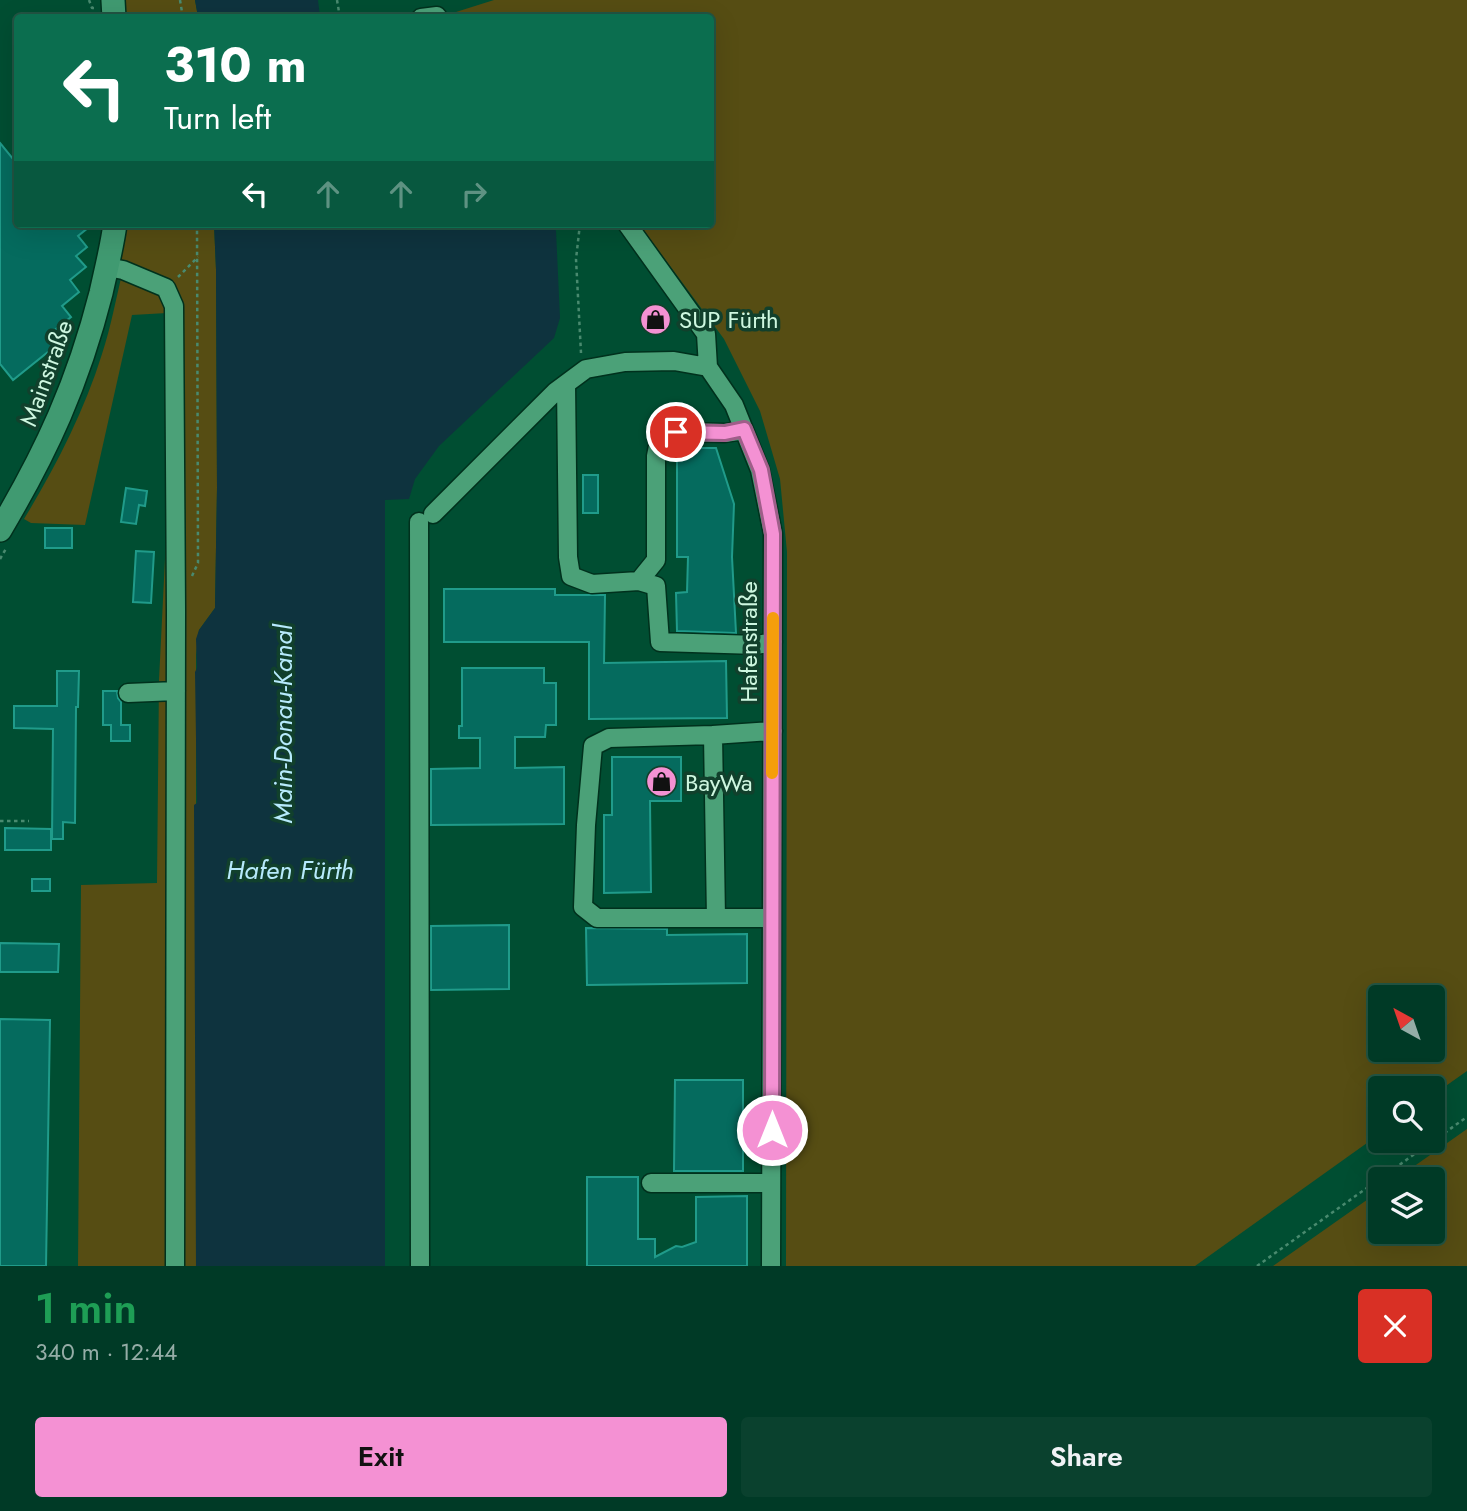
<!DOCTYPE html>
<meta charset="utf-8">
<style>
:root{--surface:#003a26;--page:#0a412e;--text:#f1f3f6;--muted:#95ada7;--line:#225443;--accent:#f491d3}
body{margin:0;font-family:Jost,sans-serif;background:var(--page);color:var(--text);height:100vh;display:flex;flex-direction:column;font-size:26px;white-space:nowrap}
*{box-sizing:border-box;margin:0}
p{font-size:23px;color:var(--muted)}
.icon{flex:none;width:38px;height:38px;fill:none;stroke:currentColor;stroke-width:2;stroke-linecap:round;stroke-linejoin:round}
.map{position:relative;height:1266px;overflow:hidden}
.side{display:flex;flex-direction:column;background:var(--surface);flex:1}
.side>*{flex:none}
.hud{position:absolute;left:14px;top:14px;width:700px;height:214px;border-radius:7px;box-shadow:0 7px 28px #0002,0 0 0 2px var(--line);background:#0b6e4f;color:#fff;overflow:hidden}
.needle{width:46px;rotate:320deg}
.fabs{position:absolute;left:1368px;top:985px;display:grid;gap:14px}
.fabs a{display:grid;place-items:center;width:77px;height:77px;border-radius:7px;background:var(--surface);box-shadow:0 7px 28px #0002,0 0 0 2px var(--line);font-size:35px}
.pin{position:absolute;display:grid;place-items:center;width:60px;height:60px;color:#fff;margin:-30px;border:4px solid #fff;border-radius:50%;box-shadow:0 2px 7px #0007}
.me{position:absolute;width:77px;margin:-38px;rotate:0deg;stroke-linejoin:round;filter:drop-shadow(0 0 5px #0008)}
.turn{display:flex;align-items:center;gap:24px;height:147px;padding:0 35px;font-size:32px}
.turn .icon{width:91px;height:91px;stroke-width:2.5}
.turn b{display:block;font-size:49px;line-height:60px}
.lanes{display:flex;align-items:center;height:66px;padding:0 35px;background:#0003;justify-content:center;gap:35px;direction:ltr}
.lanes .off{opacity:.35}
.round{display:grid;place-items:center;flex:none;width:74px;height:74px;border-radius:7px;background:var(--page)}
.overview{display:flex;align-items:center;justify-content:space-between;height:119px;padding:0 35px}
h1{font-size:42px;font-weight:600;line-height:52px;color:#1e9e55}
.action{display:flex;gap:14px;margin-top:auto;padding:14px 35px}
.action a{flex:1;height:80px;border-radius:7px;background:var(--accent);color:#111;font-size:28px;font-weight:600;line-height:80px;text-align:center}
.action a+a{background:var(--page);color:var(--text)}
.map>svg:first-child{display:block}
</style>
<div class="map">
<svg width="1467" height="1266" viewBox="0 0 1467 1266">
<rect width="100%" height="100%" fill="#004e32"/>
<!-- green -->
<path fill="#564d13" fill-rule="evenodd" d="M113,0h82l3,17h-84z
M494,0h973v1071l-34,24v-7h-52v45l-186,133h-409l1,-714 -7,-73 -20,-68 -36,-72 -85,-115h71v-206l-253,-1 -1,-5zM1381,998h52v52h-52z
M115,224h99l2,45 1,219 -2,120 -16,22 -3,25v611h-118l3,-381 76,-2 2,-203 7,-141 1,-226 -35,2 -47,210 -54,-2 -7,-4c31,-51 60,-107 78,-165 9,-27 14,-56 21,-84l-16,-3z
M1467,1129v137h-194l108,-76v42h52v-52l-37,-1z"/>
<!-- water -->
<path fill="#0e333e" d="M195,0h123l2,17h-122z
M214,224h339l3,7 4,87 -6,20 -115,108 -24,33 -6,20 -24,1v766h-189l-2,-461 3,-2 -2,-131 2,-4 -1,-29 3,-9 16,-22 2,-120 -1,-219z"/>
<!-- building -->
<path fill="#056b5e" stroke="#209b8a" stroke-width="2" d="M0,143l18,22v59h75l-15,12 9,11 -11,9 10,11 -16,13 9,12 -17,14 9,11 -15,12 8,10 -51,41 -13,-16z
M677,448h39l18,56 -2,53 4,76 -59,-2 -1,-38 11,-1 1,-35h-11z
M583,475h15v38h-15z
M126,488l21,3 -2,15 -6,-1 -3,19 -15,-2z
M45,528h27v20h-27z
M136,551l18,1 -3,51 -18,-1z
M444,589h111v6h50l-1,68 122,-2 1,57 -138,1v-77h-145z
M462,668h82v15h12v42h-10l-1,12h-30v31l49,-1v57l-133,1v-56l49,-1v-30h-21v-12h3z
M57,671h22l-1,36h-2l-1,116 -12,-1v17h-11l1,-110 -39,-1v-22h43z
M103,691h14l1,7 3,4v23h9v16h-19v-16h-8z
M612,757h69v44h-31l1,91 -47,1v-78h8z
M5,828l46,1v21h-46z
M32,879h18v12h-18z
M509,925v64l-78,1v-64z
M586,928l81,1v6l80,-1v49l-160,2z
M0,943l59,1 -1,28h-58z
M0,1019l50,1 -4,246h-46z
M675,1080h68v91h-69z
M587,1177h51v62h17v18l21,-11 6,1 14,-5v-45l51,-1v70h-160z"/>
<g fill="none" stroke-linecap="round" stroke-linejoin="round">
<defs>
<path id="minor" d="M421,18l16,-2v2
M627,224l79,110 2,33
M107,267l16,3 43,18 8,18 2,305 -1,655
M566,384l2,173 3,19 21,8 47,-3 17,-21v-104l3,-15 17,-9 49,1 19,-3
M433,514l122,-122 31,-23 39,-7 49,-1 34,6 26,38 26,65 13,64 -2,732
M419,522l1,744
M639,581l17,5 4,56 97,3 16,-3
M128,693l48,-2
M713,735l-104,3 -16,8 -7,79 -3,82 14,11h119
M772,918h-56l-3,-183 60,-4
M651,1183h120"/>
<path id="major" d="M113,0l1,18
M0,530c47,-79 78,-147 101,-237 5,-23 11,-46 14,-69"/>
</defs>
<!-- minor casing -->
<use href="#minor" stroke="#00311d" stroke-width="21"/>
<!-- major casing -->
<use href="#major" stroke="#00311d" stroke-width="26"/>
<!-- path -->
<path stroke="#498a6f" stroke-width="2.5" stroke-dasharray="3.5 3.5" stroke-linecap="butt" d="M89,0l3,8h3
M180,0l3,18
M337,0l3,18
M580,224l-4,35 5,94
M178,277l20,-20
M0,559l7,-12
M192,576l6,-13 -1,-339
M0,821h29
M1433,1141l34,-24
M1257,1266l176,-125"/>
<!-- minor -->
<use href="#minor" stroke="#4ba178" stroke-width="18"/>
<!-- major -->
<use href="#major" stroke="#409a71" stroke-width="23"/>
</g>
<g fill="none" stroke-linecap="round" stroke-linejoin="round">
<defs>
<path id="route" d="M676,432l49,1 19,-4 17,41 12,64 -1,596"/>
</defs>
<!-- route casing -->
<use href="#route" stroke="#9f5e89" stroke-width="18"/>
<!-- route -->
<use href="#route" stroke="#f491d3" stroke-width="12"/>
<!-- slow -->
<path stroke="#f59e0b" stroke-width="12" d="M772,773l1,-155"/>
</g>
<!-- icons -->
<defs>
<symbol id="shop-disc" viewBox="-11 -11 22 22"><circle r="9.5" fill="#f491d3" stroke="#11402c"/><path d="M-5-2.5h2.3a2.7 3.5 0 0 1 5.4 0H5L5.5 6h-11ZM-1.5-2.5h3a1.5 2.3 0 0 0-3 0Z" fill="#111"/></symbol>
</defs>
<g fill-rule="evenodd">
<use href="#shop-disc" x="638" y="302" width="35" height="35"/>
<use href="#shop-disc" x="644" y="764" width="35" height="35"/>
</g>
<g text-anchor="middle" dominant-baseline="central" stroke-width="7" stroke-linejoin="round" paint-order="stroke">
<!-- poi labels -->
<g font-size="24" fill="#cef7e0" stroke="#11402c" text-anchor="start">
<text x="679" y="319">SUP Fürth</text>
<text x="685" y="782">BayWa</text>
</g>
<!-- street labels -->
<g font-size="24" fill="#cef7e0" stroke="#11402c">
<text transform="translate(46 373) rotate(-70)">Mainstraße</text>
<text transform="translate(748 642) rotate(-90)">Hafenstraße</text>
</g>
<!-- water labels -->
<g font-size="26" font-style="italic" fill="#b7eafc" stroke="#11402c">
<text transform="translate(283 724) rotate(-90)">Main-Donau-Kanal</text>
<text x="290" y="870">Hafen Fürth</text>
</g>
</g>
</svg>
<div class="fabs">
<a><svg class="needle" viewBox="-14 -14 28 28"><path d="M0-13l5 13h-10z" fill="#e53935"/><path d="M0 13l5-13h-10z" fill="#95ada7"/></svg></a>
<a><svg class="icon" aria-label="search" viewBox="0 0 24 24"><circle cx="10" cy="10" r="6"/><path d="M15 15l6 6"/></svg></a>
<a><svg class="icon" aria-label="layers" viewBox="0 0 24 24"><path d="M12 4l9 5-9 5-9-5zM3 14l9 5 9-5"/></svg></a>
</div>
<div class="pin" style="left:676px;top:432px;background:#d93025"><svg class="icon" aria-label="arrive" viewBox="0 0 24 24"><path d="M6 21V4h12l-3 4 3 4H6"/></svg></div>
<svg class="me" style="left:772px;top:1130px" viewBox="-20 -20 40 40"><circle r="17" fill="#f491d3" stroke="#fff" stroke-width="3"/><path d="M0-11L8 9 0 5-8 9z" fill="#fff"/></svg>
<div class="hud">
<div class="turn"><svg class="icon" aria-label="left" viewBox="0 0 24 24"><path d="M17 20v-9H6M10 6l-5 5 5 5"/></svg><div><b>310 m</b>Turn left</div></div>
<div class="lanes"><svg class="icon" aria-label="left" viewBox="0 0 24 24"><path d="M17 20v-9H6M10 6l-5 5 5 5"/></svg><svg class="icon off" aria-label="ahead" viewBox="0 0 24 24"><path d="M12 20V5M6 11l6-6 6 6"/></svg><svg class="icon off" aria-label="ahead" viewBox="0 0 24 24"><path d="M12 20V5M6 11l6-6 6 6"/></svg><svg class="icon off" aria-label="right" viewBox="0 0 24 24"><path d="M7 20v-9h11M14 6l5 5-5 5"/></svg></div>
</div>
</div>
<section class="side">
<div class="overview"><div><h1>1 min</h1><p>340 m · 12:44</p></div><a class="round" style="background:#d93025;color:#fff"><svg class="icon" aria-label="close" viewBox="0 0 24 24"><path d="M6 6l12 12M18 6L6 18"/></svg></a></div>
<div class="action"><a>Exit</a><a>Share</a></div>
</section>
